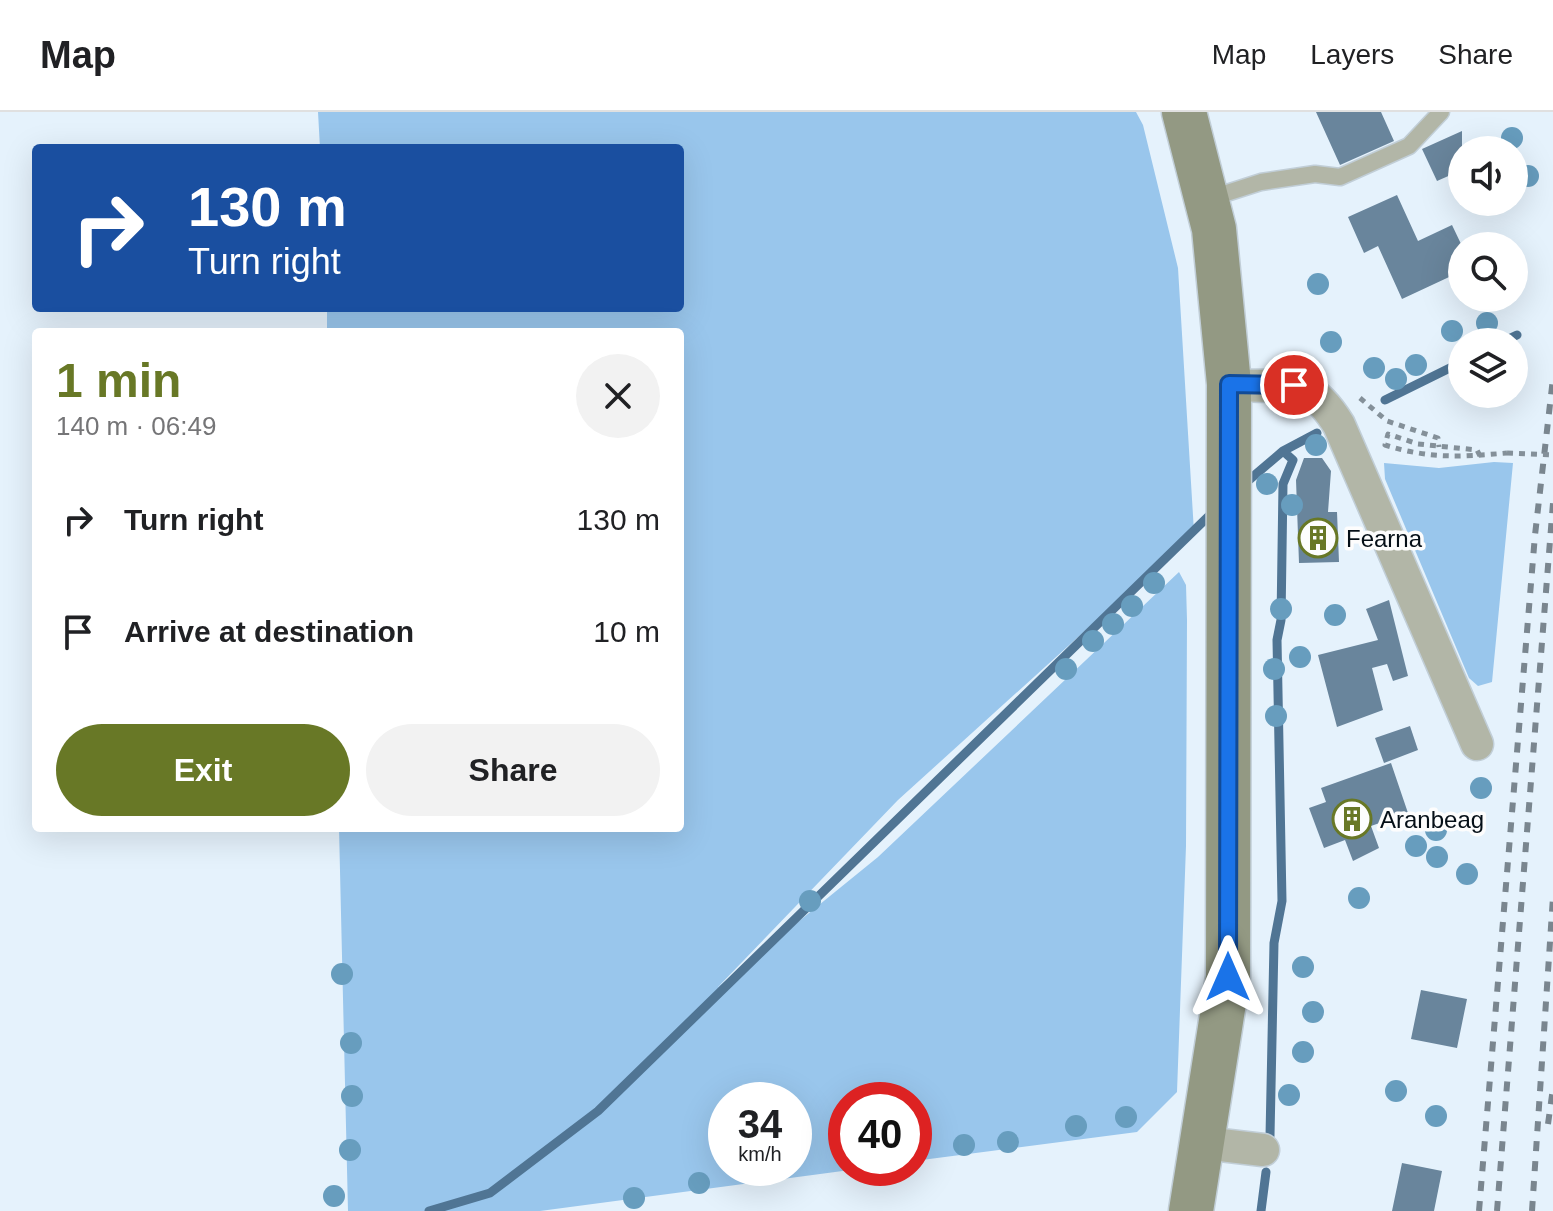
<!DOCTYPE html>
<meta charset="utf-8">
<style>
:root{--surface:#fff;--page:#f2f2f2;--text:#202124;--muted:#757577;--line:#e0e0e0;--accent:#687826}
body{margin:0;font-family:Arial,sans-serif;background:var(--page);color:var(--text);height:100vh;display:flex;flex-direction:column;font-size:30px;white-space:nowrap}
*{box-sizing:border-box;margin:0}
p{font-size:26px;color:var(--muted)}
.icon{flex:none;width:44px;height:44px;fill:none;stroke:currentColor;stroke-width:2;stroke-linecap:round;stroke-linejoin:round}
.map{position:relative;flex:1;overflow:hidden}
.drawer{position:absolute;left:32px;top:216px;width:652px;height:504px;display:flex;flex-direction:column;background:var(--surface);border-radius:8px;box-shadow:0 8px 32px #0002}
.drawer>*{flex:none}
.hud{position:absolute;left:32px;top:32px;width:652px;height:168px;border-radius:8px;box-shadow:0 8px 32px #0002;background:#1a4fa0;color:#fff;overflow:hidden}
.controls{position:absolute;left:1448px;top:24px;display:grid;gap:16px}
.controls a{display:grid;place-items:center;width:80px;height:80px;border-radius:50%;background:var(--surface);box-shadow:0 8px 32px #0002;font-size:40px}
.speed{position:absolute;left:708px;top:970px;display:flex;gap:16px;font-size:40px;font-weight:700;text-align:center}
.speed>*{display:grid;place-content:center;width:104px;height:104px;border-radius:50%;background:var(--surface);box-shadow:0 8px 32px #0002;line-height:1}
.speed small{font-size:20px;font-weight:400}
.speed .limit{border:12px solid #d22;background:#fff;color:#111}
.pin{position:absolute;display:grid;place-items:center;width:68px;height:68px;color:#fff;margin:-34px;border:4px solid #fff;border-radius:50%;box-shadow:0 2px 8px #0007}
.me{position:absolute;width:88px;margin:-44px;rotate:0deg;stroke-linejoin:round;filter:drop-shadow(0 0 6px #0008)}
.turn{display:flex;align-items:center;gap:28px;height:168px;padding:0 24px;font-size:36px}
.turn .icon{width:104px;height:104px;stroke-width:2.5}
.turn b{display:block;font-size:56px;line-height:68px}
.round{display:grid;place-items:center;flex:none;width:84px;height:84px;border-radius:42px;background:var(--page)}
.summary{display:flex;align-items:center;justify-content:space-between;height:136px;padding:0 24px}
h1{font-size:48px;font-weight:800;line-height:60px;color:var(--accent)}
.button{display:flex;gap:16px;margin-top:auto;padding:16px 24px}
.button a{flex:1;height:92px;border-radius:48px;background:var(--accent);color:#fff;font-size:32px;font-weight:800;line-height:92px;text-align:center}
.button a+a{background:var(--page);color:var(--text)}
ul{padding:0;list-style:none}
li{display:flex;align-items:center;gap:24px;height:112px;padding:0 24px}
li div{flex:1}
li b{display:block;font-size:30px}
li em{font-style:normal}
header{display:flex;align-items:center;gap:48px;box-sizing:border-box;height:112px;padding:0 40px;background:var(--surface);border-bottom:2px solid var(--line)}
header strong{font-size:38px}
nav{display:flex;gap:44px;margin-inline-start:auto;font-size:28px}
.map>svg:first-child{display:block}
</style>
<header>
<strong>Map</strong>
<nav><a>Map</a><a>Layers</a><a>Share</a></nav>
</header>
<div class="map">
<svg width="1553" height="1099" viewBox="0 0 1553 1099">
<rect width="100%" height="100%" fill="#e5f2fc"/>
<!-- green -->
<path fill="#99c6ec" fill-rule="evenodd" d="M318,0h818l7,13 35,143 16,264 -296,268 -180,187 160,-130 301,-285 7,13 1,35 -1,226 -9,246 -40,40 -223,29v-61h-68v68h19l-325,43h-192l-9,-383h341v-496h-353v-24h353v-160h-360zM726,988h68v68h-68z
M1494,350l19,1 -21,219 -14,4 -9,-8 -84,-199 -1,-16 55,5z"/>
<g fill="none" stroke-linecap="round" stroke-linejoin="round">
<!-- stream -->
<path stroke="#507594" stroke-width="9" d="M1502,230l15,-7
M1385,288l77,-38
M1242,374l41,-35 34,-18
M1270,1024l4,-193 8,-42 -5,-261 4,-20 2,-136 10,-24 -10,-9
M429,1099l61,-18 108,-82 618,-602
M1261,1099l5,-39"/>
</g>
<!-- building -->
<path fill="#69859c" d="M1316,0h65l13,29 -54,24z
M1462,19v39l-25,11 -15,-32z
M1397,83l21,46 34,-16 10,21v25l-60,28 -24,-53 -14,7 -16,-36z
M1304,346h18l9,13 -3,41h9l2,50 -40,1 -3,-83z
M1389,488l19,76 -15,5 -6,-17 -15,4 11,42 -46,17 -19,-72 60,-15 -12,-31z
M1410,614l8,24 -34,13 -9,-25z
M1391,651l17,50 -37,13 8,22 -26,13 -8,-21 -21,8 -15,-40 17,-6 -5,-14z
M1421,878l46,9 -10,49 -46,-9z
M1402,1051l40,8 -8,40h-42z"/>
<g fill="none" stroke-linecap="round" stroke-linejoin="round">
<defs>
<path id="lane" d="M1208,87l53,-17 54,-8 25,3 69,-31 32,-34"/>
<path id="street" d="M1229,272c55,8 75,-16 110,41l138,319
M1204,1031l59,7"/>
<path id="secondary" d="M1184,0l30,117 15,155 -1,593 -37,234"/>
</defs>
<!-- lane casing -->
<use href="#lane" stroke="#c1ced7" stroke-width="19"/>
<!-- street casing -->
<use href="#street" stroke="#c1ced7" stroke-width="35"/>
<!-- secondary casing -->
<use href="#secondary" stroke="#c1ced7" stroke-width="47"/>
<!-- path -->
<path stroke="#849099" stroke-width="5" stroke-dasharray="6 6" stroke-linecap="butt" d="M1360,286l27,23 51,17 1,9
M1480,344l-3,-6 -59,-6 -30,-10 -3,11c45,14 75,12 122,8"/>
<!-- lane -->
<use href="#lane" stroke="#b2b6a7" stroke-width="16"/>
<!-- street -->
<use href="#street" stroke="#b2b6a7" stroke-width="32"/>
<!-- secondary -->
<use href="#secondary" stroke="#939983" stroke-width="44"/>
<!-- rail -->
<path stroke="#7a868f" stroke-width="6" stroke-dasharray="10 10" stroke-linecap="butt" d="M1548,1012l5,-36
M1479,1099l56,-676 18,-157
M1497,1099l56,-708
M1532,1099l21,-314"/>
<!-- path-bridge -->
<path stroke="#849099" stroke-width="5" stroke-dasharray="6 6" stroke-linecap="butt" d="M1507,341l46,2"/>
</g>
<!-- trees -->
<g fill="#679dbe">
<circle cx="1512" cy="26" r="11"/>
<circle cx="1528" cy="64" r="11"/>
<circle cx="1318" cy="172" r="11"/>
<circle cx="1487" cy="211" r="11"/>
<circle cx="1452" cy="219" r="11"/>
<circle cx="1331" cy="230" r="11"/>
<circle cx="1416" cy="253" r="11"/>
<circle cx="1374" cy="256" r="11"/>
<circle cx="1396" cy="267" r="11"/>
<circle cx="1316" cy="333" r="11"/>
<circle cx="1267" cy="372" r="11"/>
<circle cx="1292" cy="393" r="11"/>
<circle cx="1154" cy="471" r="11"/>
<circle cx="1132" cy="494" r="11"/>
<circle cx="1281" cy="497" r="11"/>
<circle cx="1335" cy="503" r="11"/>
<circle cx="1113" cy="512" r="11"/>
<circle cx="1093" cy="529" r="11"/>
<circle cx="1300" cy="545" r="11"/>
<circle cx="1066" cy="557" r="11"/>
<circle cx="1274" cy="557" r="11"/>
<circle cx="1276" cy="604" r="11"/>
<circle cx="1481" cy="676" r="11"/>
<circle cx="1436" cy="718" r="11"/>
<circle cx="1416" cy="734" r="11"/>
<circle cx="1437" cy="745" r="11"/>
<circle cx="1467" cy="762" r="11"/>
<circle cx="1359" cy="786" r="11"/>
<circle cx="810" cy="789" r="11"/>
<circle cx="1303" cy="855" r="11"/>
<circle cx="342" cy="862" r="11"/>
<circle cx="1313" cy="900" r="11"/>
<circle cx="351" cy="931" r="11"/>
<circle cx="1303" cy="940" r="11"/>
<circle cx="1396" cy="979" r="11"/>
<circle cx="1289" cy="983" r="11"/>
<circle cx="352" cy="984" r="11"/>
<circle cx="1436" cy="1004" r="11"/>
<circle cx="1126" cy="1005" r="11"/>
<circle cx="1076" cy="1014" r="11"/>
<circle cx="1008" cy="1030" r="11"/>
<circle cx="964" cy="1033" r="11"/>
<circle cx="350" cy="1038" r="11"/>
<circle cx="699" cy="1071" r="11"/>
<circle cx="334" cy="1084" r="11"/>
<circle cx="634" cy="1086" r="11"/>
</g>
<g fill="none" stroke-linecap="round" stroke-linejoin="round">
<defs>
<path id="route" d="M1228,865l1,-593 65,1"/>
</defs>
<!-- route casing -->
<use href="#route" stroke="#114b97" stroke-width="20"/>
<!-- route -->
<use href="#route" stroke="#1a73e8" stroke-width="14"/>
</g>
<!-- icons -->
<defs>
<symbol id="building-ring" viewBox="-11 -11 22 22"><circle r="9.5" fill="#fdfdfd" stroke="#687826" stroke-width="1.5"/><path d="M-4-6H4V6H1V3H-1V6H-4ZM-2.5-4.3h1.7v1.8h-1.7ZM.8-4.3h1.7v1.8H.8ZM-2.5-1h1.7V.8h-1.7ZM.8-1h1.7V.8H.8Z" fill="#687826"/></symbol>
</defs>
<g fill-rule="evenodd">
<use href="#building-ring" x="1296" y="404" width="44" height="44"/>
<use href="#building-ring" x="1330" y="685" width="44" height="44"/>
</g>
<g text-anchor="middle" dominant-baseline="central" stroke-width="7" stroke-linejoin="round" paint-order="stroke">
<!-- poi labels -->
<g font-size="24" fill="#050f17" stroke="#fdfdfd" text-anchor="start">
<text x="1346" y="426">Fearna</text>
<text x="1380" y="707">Aranbeag</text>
</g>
</g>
</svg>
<div class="controls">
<a><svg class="icon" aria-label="sound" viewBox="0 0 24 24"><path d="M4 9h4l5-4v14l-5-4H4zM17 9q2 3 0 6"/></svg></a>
<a><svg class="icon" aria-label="search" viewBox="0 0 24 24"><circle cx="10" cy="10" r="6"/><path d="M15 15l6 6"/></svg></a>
<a><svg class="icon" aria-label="layers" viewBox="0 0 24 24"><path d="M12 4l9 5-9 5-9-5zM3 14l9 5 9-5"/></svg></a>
</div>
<div class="speed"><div>34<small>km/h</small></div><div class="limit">40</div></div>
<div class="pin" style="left:1294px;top:273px;background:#d93025"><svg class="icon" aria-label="arrive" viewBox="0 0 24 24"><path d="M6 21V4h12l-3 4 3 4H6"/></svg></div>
<svg class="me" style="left:1228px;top:865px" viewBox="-20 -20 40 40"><path d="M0-17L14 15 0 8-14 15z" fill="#1a73e8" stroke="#fff" stroke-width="4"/></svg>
<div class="hud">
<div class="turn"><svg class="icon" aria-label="right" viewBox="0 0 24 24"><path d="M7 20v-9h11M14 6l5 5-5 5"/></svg><div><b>130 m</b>Turn right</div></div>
</div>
<section class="drawer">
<div class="summary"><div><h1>1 min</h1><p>140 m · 06:49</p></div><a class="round"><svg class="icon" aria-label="close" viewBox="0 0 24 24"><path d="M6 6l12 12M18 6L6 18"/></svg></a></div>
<ul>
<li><svg class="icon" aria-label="right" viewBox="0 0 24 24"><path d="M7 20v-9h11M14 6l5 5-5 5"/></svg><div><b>Turn right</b></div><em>130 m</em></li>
<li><svg class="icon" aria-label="arrive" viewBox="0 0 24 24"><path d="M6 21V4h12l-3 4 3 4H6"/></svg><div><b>Arrive at destination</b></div><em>10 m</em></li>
</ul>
<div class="button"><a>Exit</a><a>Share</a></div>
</section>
</div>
